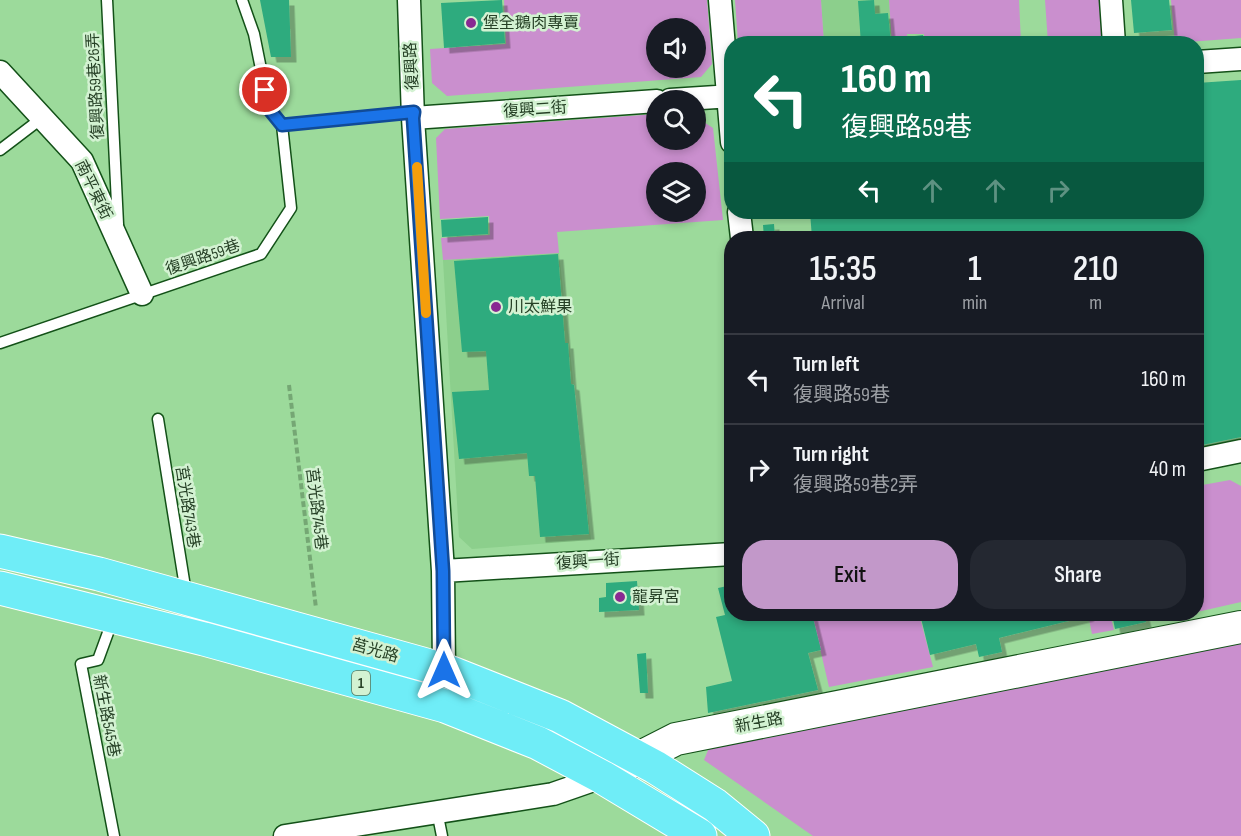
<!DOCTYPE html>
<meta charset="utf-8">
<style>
:root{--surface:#171b24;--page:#242831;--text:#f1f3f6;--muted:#9ea1a6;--line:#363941;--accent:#c298c9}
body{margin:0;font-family:"Sofia Sans Condensed","Noto Sans TC",sans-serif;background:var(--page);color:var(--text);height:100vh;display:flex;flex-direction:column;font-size:22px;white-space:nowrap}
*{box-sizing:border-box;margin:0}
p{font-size:20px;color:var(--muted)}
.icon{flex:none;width:33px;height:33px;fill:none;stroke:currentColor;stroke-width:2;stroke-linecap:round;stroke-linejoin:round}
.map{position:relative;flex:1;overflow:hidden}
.drawer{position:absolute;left:724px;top:231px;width:480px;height:390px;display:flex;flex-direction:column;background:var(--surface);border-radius:24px;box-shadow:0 3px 9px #0003}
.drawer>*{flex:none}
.banner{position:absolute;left:724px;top:36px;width:480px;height:183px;border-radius:24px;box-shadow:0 3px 9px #0003;background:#0b6e4f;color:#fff;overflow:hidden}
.tools{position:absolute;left:646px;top:18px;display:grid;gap:12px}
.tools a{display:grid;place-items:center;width:60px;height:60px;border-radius:50%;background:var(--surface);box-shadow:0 3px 9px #0003;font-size:30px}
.pin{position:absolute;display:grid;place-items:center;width:51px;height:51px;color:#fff;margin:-26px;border:3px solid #fff;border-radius:50%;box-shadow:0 2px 6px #0007}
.me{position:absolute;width:66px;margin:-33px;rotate:0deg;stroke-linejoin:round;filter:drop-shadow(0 0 4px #0008)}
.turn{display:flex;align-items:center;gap:21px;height:126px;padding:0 18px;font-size:27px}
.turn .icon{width:78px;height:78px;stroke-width:2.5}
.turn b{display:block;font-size:42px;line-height:51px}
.lanes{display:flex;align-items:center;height:57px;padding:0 18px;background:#0003;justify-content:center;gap:30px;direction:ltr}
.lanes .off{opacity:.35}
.eta{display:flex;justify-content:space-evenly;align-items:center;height:102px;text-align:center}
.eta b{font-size:36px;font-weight:600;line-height:42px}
.primary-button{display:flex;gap:12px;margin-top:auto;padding:12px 18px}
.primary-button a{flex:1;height:69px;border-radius:24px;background:var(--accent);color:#111;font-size:24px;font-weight:600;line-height:69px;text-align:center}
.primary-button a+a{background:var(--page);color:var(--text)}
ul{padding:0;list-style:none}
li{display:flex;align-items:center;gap:18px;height:90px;padding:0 18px;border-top:2px solid var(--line)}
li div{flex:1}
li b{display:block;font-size:22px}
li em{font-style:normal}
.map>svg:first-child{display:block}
</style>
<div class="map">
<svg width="1241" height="836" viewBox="0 0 1241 836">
<defs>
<filter id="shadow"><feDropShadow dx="5.5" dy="5.5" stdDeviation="0" flood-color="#0004"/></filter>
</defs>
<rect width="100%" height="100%" fill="#9cda9b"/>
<!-- built -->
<path fill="#8ccf8c" d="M821,0h68l3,43h-68z
M559,253l32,287 -119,9 -13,-12 -16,-277z"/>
<!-- green -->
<path fill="#ca8fce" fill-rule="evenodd" d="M504,0h203l5,64 -11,13 -254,19 -15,-13 -2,-34 76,-5zM657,28h39v40h-39z
M735,0h86l3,43h-86z
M889,0h130l2,43h-96l-1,-9h-17l1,9h-16z
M1045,0h58l3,36 -7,7h-51z
M1171,0h70v38l-66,5z
M657,114v26h39v-23l17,11 10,92 -166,12 2,21 -116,7 -2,-22 49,-3 -1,-19 -49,3 -4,-81 9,-9zM657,172h39v40h-39z
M1230,480l11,6v116l-44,10v-126z
M812,614h107l14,53 -104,20z
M1088,614h22l4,16 -22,4z
M1241,640v196h-428l-109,-76 5,-12z"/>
<!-- building -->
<path fill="#2dab7e" filter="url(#shadow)" d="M260,0h29l2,57h-20z
M502,0l3,43 -61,5 -3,-45z
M874,0l1,14 13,-1 3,31h-30l-3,-43z
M1131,0h38l3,30 -38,3z
M923,35l1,9h-16l-1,-7z
M1241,80v357l-44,9v-208h-385l-2,-26h387v-129z
M488,217v17l-46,3 -1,-17z
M774,224l1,14h-11l-1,-13z
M558,254l7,89h3l3,41 3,1 15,149 -49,3 -5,-61h-6l-2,-23 -68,6 -7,-67 37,-2 -3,-39 -24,1 -8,-91z
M637,581l2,29 -40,2v-14l7,-1v-14z
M732,585v29h80l9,36 -13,3 10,37 -110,23 -2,-26 26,-6 -16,-64 9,-2 -7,-27z
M920,614h168l1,2 -90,22 3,14 -23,5 -3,-13 -46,11z
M1112,614h32l2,8 -31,7z
M646,653l2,40h-8l-3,-39z"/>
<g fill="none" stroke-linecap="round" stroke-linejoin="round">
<defs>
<path id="lane" d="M107,0l11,224
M242,0l12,34 15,75 13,16
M0,150l42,-32
M0,343l261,-89 30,-46 -9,-83 132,-13
M158,419l28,174
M113,619l-15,41 -17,4 33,172
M437,811l5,25"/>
<path id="street" d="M409,0l4,118 30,453 1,99
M720,0l12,142
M1111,0l3,44
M1197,62l44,-3
M0,72l82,89 60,133
M670,100l62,-4
M413,118l244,-17
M739,212l3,26
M1197,460l44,-9
M443,571l289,-17
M285,836l268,-42 49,-17"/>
<path id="secondary" d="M619,768l57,-29 565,-112"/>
<path id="primary" d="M0,551l99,23 345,96 116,46 95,51 60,38 38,31
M0,588l204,51 241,67 93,37 64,34 98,59"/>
</defs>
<!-- lane casing -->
<use href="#lane" stroke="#135118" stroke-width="13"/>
<!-- street casing -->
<use href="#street" stroke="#135118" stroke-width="25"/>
<!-- secondary casing -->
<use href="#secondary" stroke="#135118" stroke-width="34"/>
<!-- primary casing -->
<use href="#primary" stroke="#fff" stroke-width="35"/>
<!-- path -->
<path stroke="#75a774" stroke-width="4" stroke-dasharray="6 3" stroke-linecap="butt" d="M289,385l27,223"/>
<!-- lane -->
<use href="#lane" stroke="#fff" stroke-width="10"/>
<!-- street -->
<use href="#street" stroke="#fff" stroke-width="22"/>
<!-- secondary -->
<use href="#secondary" stroke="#fff" stroke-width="32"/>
<!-- primary -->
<use href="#primary" stroke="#6fedf7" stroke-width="33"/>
</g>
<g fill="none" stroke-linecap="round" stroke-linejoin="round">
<defs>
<path id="route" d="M265,90l4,19 13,16 132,-13 -1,6 30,453 1,99"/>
</defs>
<!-- route casing -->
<use href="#route" stroke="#114b97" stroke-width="15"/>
<!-- route -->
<use href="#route" stroke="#1a73e8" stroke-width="10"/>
<!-- slow -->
<path stroke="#f59e0b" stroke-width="10" d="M417,167l9,146"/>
</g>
<!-- markers -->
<g fill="#892992" stroke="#d3f2d2" stroke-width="2">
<circle cx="471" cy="23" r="6"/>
<circle cx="496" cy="307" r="6"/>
<circle cx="620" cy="597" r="6"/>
</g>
<g text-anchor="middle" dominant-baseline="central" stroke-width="5" stroke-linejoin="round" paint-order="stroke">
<!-- shield labels -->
<rect fill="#d3f2d2" stroke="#5a755a" stroke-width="1.5" x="352" y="671" width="18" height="24" rx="4.5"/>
<g font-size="15" font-weight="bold" fill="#264026">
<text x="361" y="683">1</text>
</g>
<!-- poi labels -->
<g font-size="16" fill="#264026" stroke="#d3f2d2" text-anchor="start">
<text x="483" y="23">堡全鵝肉專賣</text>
<text x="508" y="307">川太鮮果</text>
<text x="632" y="597">龍昇宮</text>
</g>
<!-- street labels -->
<g font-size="16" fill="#264026" stroke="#d3f2d2">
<text transform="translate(412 66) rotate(-93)">復興路</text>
<text transform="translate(96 86) rotate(-93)">復興路59巷26弄</text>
<text transform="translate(535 110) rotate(-4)">復興二街</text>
<text transform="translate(93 190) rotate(64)">南平東街</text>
<text transform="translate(203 258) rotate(-19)">復興路59巷</text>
<text transform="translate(187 507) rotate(81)">莒光路743巷</text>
<text transform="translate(316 509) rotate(83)">莒光路745巷</text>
<text transform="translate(588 562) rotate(-4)">復興一街</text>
<text transform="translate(375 651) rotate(16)">莒光路</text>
<text transform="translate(106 716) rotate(79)">新生路545巷</text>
<text transform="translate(759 723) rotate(-11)">新生路</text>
</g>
</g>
</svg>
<div class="tools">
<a><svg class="icon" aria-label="sound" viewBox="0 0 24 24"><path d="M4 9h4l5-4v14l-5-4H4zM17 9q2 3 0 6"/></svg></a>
<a><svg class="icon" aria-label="search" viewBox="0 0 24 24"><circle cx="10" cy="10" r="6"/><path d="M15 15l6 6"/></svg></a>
<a><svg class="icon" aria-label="layers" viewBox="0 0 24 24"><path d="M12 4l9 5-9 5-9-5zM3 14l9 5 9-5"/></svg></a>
</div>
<div class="pin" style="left:265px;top:90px;background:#d93025"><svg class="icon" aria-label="arrive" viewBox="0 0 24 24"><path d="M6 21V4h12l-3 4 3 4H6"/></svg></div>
<svg class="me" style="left:444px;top:670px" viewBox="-20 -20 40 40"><path d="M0-17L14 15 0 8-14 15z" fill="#1a73e8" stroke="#fff" stroke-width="4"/></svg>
<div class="banner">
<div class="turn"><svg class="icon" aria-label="left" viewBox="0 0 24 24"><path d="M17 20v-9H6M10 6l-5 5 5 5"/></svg><div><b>160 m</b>復興路59巷</div></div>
<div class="lanes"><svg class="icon" aria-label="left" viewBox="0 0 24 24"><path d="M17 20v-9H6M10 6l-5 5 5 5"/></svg><svg class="icon off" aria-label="ahead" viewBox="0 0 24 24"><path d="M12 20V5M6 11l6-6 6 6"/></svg><svg class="icon off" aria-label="ahead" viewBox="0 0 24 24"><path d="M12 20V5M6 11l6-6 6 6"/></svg><svg class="icon off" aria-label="right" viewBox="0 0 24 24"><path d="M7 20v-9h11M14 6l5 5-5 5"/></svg></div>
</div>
<section class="drawer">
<div class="eta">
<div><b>15:35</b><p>Arrival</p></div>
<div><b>1</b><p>min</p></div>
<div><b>210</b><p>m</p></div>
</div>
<ul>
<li><svg class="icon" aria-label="left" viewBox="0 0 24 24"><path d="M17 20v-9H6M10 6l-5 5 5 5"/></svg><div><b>Turn left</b><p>復興路59巷</p></div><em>160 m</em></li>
<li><svg class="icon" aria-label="right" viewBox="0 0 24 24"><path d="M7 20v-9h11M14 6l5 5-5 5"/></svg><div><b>Turn right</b><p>復興路59巷2弄</p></div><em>40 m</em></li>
</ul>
<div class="primary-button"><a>Exit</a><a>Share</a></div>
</section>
</div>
